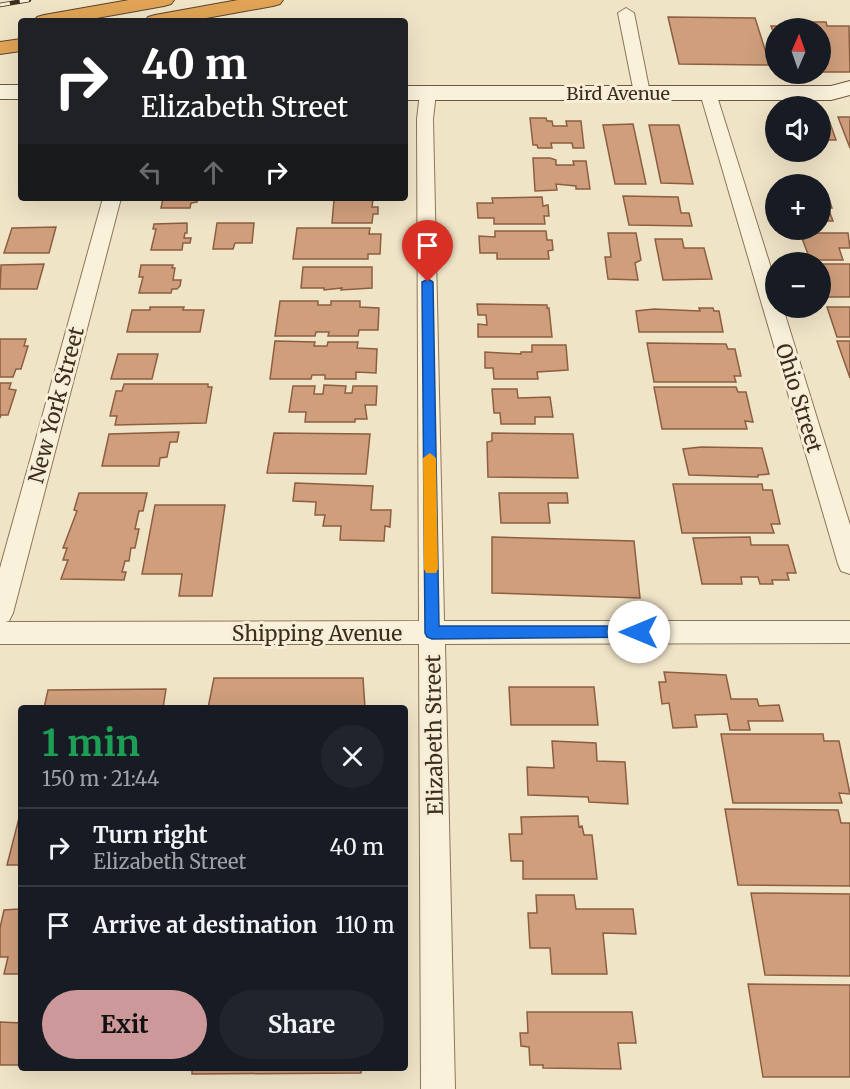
<!DOCTYPE html>
<meta charset="utf-8">
<style>
:root{--surface:#171b24;--page:#20242c;--text:#f1f3f6;--muted:#9ea1a6;--line:#363941;--accent:#cc989a}
body{margin:0;font-family:Merriweather,serif;background:var(--page);color:var(--text);height:100vh;display:flex;flex-direction:column;font-size:22px;white-space:nowrap}
*{box-sizing:border-box;margin:0}
p{font-size:20px;color:var(--muted)}
.icon{flex:none;width:33px;height:33px;fill:none;stroke:currentColor;stroke-width:2;stroke-linecap:round;stroke-linejoin:round}
.map{position:relative;flex:1;overflow:hidden}
.drawer{position:absolute;left:18px;top:705px;width:390px;height:366px;display:flex;flex-direction:column;background:var(--surface);border-radius:6px;box-shadow:0 6px 24px #0002}
.drawer>*{flex:none}
.banner{position:absolute;left:18px;top:18px;width:390px;height:183px;border-radius:6px;box-shadow:0 6px 24px #0002;background:#202124;color:#fff;overflow:hidden}
.needle{width:39px;rotate:2deg}
.tools{position:absolute;left:765px;top:18px;display:grid;gap:12px}
.tools a{display:grid;place-items:center;width:66px;height:66px;border-radius:50%;background:var(--surface);box-shadow:0 6px 24px #0002;font-size:30px}
.pin{position:absolute;display:grid;place-items:center;width:51px;height:51px;color:#fff;margin:-62px -26px;border-radius:50% 50% 50% 0;rotate:-45deg;box-shadow:0 0 6px #0007}
.pin .icon{rotate:45deg}
.me{position:absolute;width:66px;margin:-33px;rotate:270deg;stroke-linejoin:round;filter:drop-shadow(0 0 4px #0008)}
.turn{display:flex;align-items:center;gap:21px;height:126px;padding:0 24px;font-size:27px}
.turn .icon{width:78px;height:78px;stroke-width:2.5}
.turn b{display:block;font-size:42px;line-height:51px}
.lanes{display:flex;align-items:center;height:57px;padding:0 24px;background:#0003;justify-content:center;gap:30px;direction:ltr}
.lanes .off{opacity:.35}
.round{display:grid;place-items:center;flex:none;width:63px;height:63px;border-radius:32px;background:var(--page)}
.head{display:flex;align-items:center;justify-content:space-between;height:102px;padding:0 24px}
h1{font-size:36px;font-weight:700;line-height:45px;color:#1e9e55}
.cta{display:flex;gap:12px;margin-top:auto;padding:12px 24px}
.cta a{flex:1;height:69px;border-radius:36px;background:var(--accent);color:#111;font-size:24px;font-weight:700;line-height:69px;text-align:center}
.cta a+a{background:var(--page);color:var(--text)}
ul{padding:0;list-style:none}
li{display:flex;align-items:center;gap:18px;height:78px;padding:0 24px;border-top:2px solid var(--line)}
li div{flex:1}
li b{display:block;font-size:22px}
li em{font-style:normal}
.map>svg:first-child{display:block}
</style>
<div class="map">
<svg width="850" height="1089" viewBox="0 0 850 1089">
<rect width="100%" height="100%" fill="#f0e4c7"/>
<!-- building -->
<path fill="#cf9e7c" stroke="#8d5e40" stroke-width="1.5" d="M668,17l87,1 15,47 -91,-1z
M791,22h35l1,4h22l1,46h-30v-44h-44v11l-5,-13h21z
M838,117h12v31z
M530,118h16l1,3h5l1,5h14l-1,-5h15l3,27h-11l-1,-5h-21l1,5h-14l-1,-3h-4z
M820,123h10l6,17h-16z
M633,124l13,60h-31l-12,-59z
M649,125h30l14,59 -32,-1z
M533,158h17l6,2v5h18l-1,-4h13l4,28h-14v-3l-20,-2 1,6 -22,1z
M623,196l55,1 3,16h8l3,13 -63,-1z
M542,197l1,9 5,-1 1,11h-5l1,8h-51v-6h-16l-1,-15h16l-1,-5z
M163,198h35l-1,4 -6,1 -1,5h-29z
M342,198l31,1 -1,8h6v7h-5l-1,9h-40l2,-23z
M820,199h9l3,9h-4l5,13h-13z
M187,223v10h-2l-1,5h7l-1,5h-7l-1,7h-31l5,-21h-3l1,-5z
M217,223h37l-2,20h-17l-2,6h-20z
M56,227l-7,26h-45l8,-25z
M297,228h73l-1,6h12l-1,20h-12v5h-75z
M495,231h51l1,9h5l1,10 -5,1 1,8h-52v-6h-17l-1,-17 16,1z
M608,233h28l5,27 -6,3 3,17 -30,-1 -3,-22h6z
M800,233h48l2,15h-11l4,12h-35l-2,-6h2z
M655,239h27l2,9h20l8,31 -49,1z
M44,264l-7,25h-37l1,-24z
M820,264h30v33h-30z
M141,265h32l-1,3h3l-2,12h8l-1,6 -3,3h-5l-1,4h-32l4,-16h-4z
M303,267h69v21l-31,2 1,-2 -18,2v-2h-23z
M280,301h38v4h13v-4h29v6l19,1 -1,22h-19l-1,6h-30l1,-4h-13l-1,4h-40z
M477,304l70,1v3h2l3,29h-74v-13l9,1 -1,-10h-8z
M150,307h34l-1,3h21l-4,22h-73l5,-22h18z
M827,307h23v30h-13z
M699,308h14l1,3h5l4,21h-84l-3,-21 18,-2 46,2z
M0,339h26l-2,7h4l-7,23h-5l-3,8h-13z
M275,341l40,1 -1,4h13l1,-4h30l-1,6 20,1 -1,24 -20,-1v7h-31v-4h-13l-1,4h-41z
M837,341h13v37z
M647,343l79,1 2,5h7l6,27h-7l2,6h-82z
M532,345h34l2,25 -31,2 1,7h-44l-1,-11h-8v-16l36,2v-2h11z
M118,354h40l-6,25h-41z
M0,383h11l-2,6 7,1 -8,25h-7l-1,3z
M124,384h84v3h4l-6,36 -91,2 2,-9h-7l6,-25h6z
M324,385l22,1 -1,7h7l1,-7h24l-1,19h-11l2,14h-12v3h-50l1,-10h-17l4,-26h22l-1,8h9z
M654,387h82l2,5h8l7,30 -8,-1 2,8h-85z
M492,389h25l1,9 32,-1 3,20h-18v7h-34l-1,-11h-6z
M179,432l-2,10h-7l-3,15 -7,1 -1,8h-57l7,-32z
M274,433l96,1 -4,40 -99,-1z
M492,433l81,1 5,44 -90,-1 -1,-35 5,-1z
M701,447l61,1 7,26 -11,1v2l-69,-2 -6,-26z
M295,483l78,3 -2,24h20l-1,17 -5,-1 -1,15 -44,-1 1,-14h-18l2,-11h-10l1,-13 -23,-1z
M673,484h89l1,6h9l8,34h-9l3,9h-92z
M79,493h68l-4,18h-4l-4,18h4l-4,19h-4l-2,13h-4l-3,11h4l-2,8 -63,-1 7,-19h-5l4,-12h-4l14,-37 -3,-1z
M499,493h68l1,10h-20l2,20h-49z
M155,505h70l-13,91h-33l3,-22h-40z
M492,537l142,4 6,57 -148,-5z
M750,537l1,8h37l8,28h-9l2,7h-17l1,4h-13l-2,-7h-17l1,7h-40l-9,-46z
M664,672l62,3 5,24h26l2,7 20,-1 4,16h-35l2,9h-20l-3,-16 -32,1 2,12 -24,1 -4,-25 -7,1 -3,-22h7z
M214,678h149l2,30h-157z
M509,687h85l4,38h-87z
M166,689l-3,19h-119l4,-18z
M721,734h102l1,7h15l11,53 -11,-1 3,10h-109z
M552,741l44,2 1,18 28,1 3,42 -39,-2 -1,-5 -60,-2 -1,-28 27,1z
M725,809l113,1 3,13h9v63l-112,-1z
M578,816l1,11 3,-1 2,9h8l5,44h-74v-18h-12l-2,-27h13l-1,-17z
M19,818h2v47h-14z
M751,893l99,1v82l-85,-1z
M536,895h38l2,14h57l3,25 -33,-1 4,41h-55l-2,-26h-20l-2,-35h9z
M21,897v77h-17l4,-17h-8v-29l4,-18 15,-1z
M748,984l102,1v92h-87z
M527,1012h105l4,31h-18l3,26 -78,-1v-3h-13l-1,-18 -8,-1 -1,-13h8z
M0,1022l21,1v42h-21z
M192,1068h170l-1,5 -169,1z"/>
<g fill="none" stroke-linecap="round" stroke-linejoin="round">
<defs>
<path id="street" d="M626,8l8,5 16,80 -8,5 -8,-5 -16,-80z
M428,88l8,5 -3,26 11,502h406v22l-405,1 10,445h-34l-2,-445h-419v-76l103,-370h18l-108,415 -4,8 -4,1 414,-1 -2,-502 3,-26z
M708,88l8,5 60,191v24h7l67,217v49l-9,-3 -3,-7 -138,-471z"/>
<path id="secondary" d="M850,81v14l-19,5h-426v-14h426z
M0,85h21v14h-21z"/>
<path id="highway" d="M129,0h45l-3,4 -7,2 -84,15h-46l3,-4 7,-2z
M238,0h45l-3,4 -7,2 -83,15h-45l3,-4 7,-2z
M21,39v12l-21,3v-12z"/>
</defs>
<!-- street casing -->
<use href="#street" stroke="#8d755b" stroke-width="2"/>
<!-- secondary casing -->
<use href="#secondary" stroke="#6f563e" stroke-width="2"/>
<!-- highway casing -->
<use href="#highway" stroke="#5a432f" stroke-width="2"/>
<!-- street -->
<use href="#street" fill="#faf1db" fill-rule="evenodd"/>
<!-- secondary -->
<use href="#secondary" fill="#faf1db" fill-rule="evenodd"/>
<!-- highway -->
<use href="#highway" fill="#e1a456" fill-rule="evenodd"/>
<defs>
<path id="rail" d="M0,5l29,-5"/>
</defs>
<!-- rail casing -->
<use href="#rail" stroke="#3c2d1f" stroke-width="4.5"/>
<!-- rail -->
<use href="#rail" stroke="#f7eed7" stroke-width="3" stroke-dasharray="10" stroke-linecap="butt"/>
</g>
<!-- route -->
<path fill="#1a73e8" stroke="#114b97" stroke-width="1.5" d="M428,279l5,3 6,344h200l5,2 2,4 -2,5 -212,2 -5,-2 -2,-4 -3,-351z"/>
<!-- slow -->
<path fill="#f59e0b" d="M430,453l6,5 2,111 -2,4h-10l-2,-4 -1,-111z"/>
<g text-anchor="middle" dominant-baseline="central" stroke-width="6" stroke-linejoin="round" paint-order="stroke">
<!-- far-street labels -->
<g font-size="18" fill="#3c2d1f" stroke="#f7eed7">
<text x="618" y="93">Bird Avenue</text>
</g>
<!-- street labels -->
<g font-size="21" fill="#3c2d1f" stroke="#f7eed7">
<text transform="translate(799 398) rotate(73)">Ohio Street</text>
<text transform="translate(56 405) rotate(-75)">New York Street</text>
<text x="317" y="633">Shipping Avenue</text>
<text transform="translate(434 735) rotate(-91)">Elizabeth Street</text>
</g>
</g>
</svg>
<div class="tools">
<a><svg class="needle" viewBox="-14 -14 28 28"><path d="M0-13l5 13h-10z" fill="#e53935"/><path d="M0 13l5-13h-10z" fill="#9ea1a6"/></svg></a>
<a><svg class="icon" aria-label="sound" viewBox="0 0 24 24"><path d="M4 9h4l5-4v14l-5-4H4zM17 9q2 3 0 6"/></svg></a>
<a>+</a>
<a>−</a>
</div>
<div class="pin" style="left:428px;top:282px;background:#d93025"><svg class="icon" aria-label="arrive" viewBox="0 0 24 24"><path d="M6 21V4h12l-3 4 3 4H6"/></svg></div>
<svg class="me" style="left:639px;top:632px" viewBox="-20 -20 40 40"><circle r="19" fill="#fff"/><path d="M0-13L10 11 0 6-10 11z" fill="#1a73e8"/></svg>
<div class="banner">
<div class="turn"><svg class="icon" aria-label="right" viewBox="0 0 24 24"><path d="M7 20v-9h11M14 6l5 5-5 5"/></svg><div><b>40 m</b>Elizabeth Street</div></div>
<div class="lanes"><svg class="icon off" aria-label="left" viewBox="0 0 24 24"><path d="M17 20v-9H6M10 6l-5 5 5 5"/></svg><svg class="icon off" aria-label="ahead" viewBox="0 0 24 24"><path d="M12 20V5M6 11l6-6 6 6"/></svg><svg class="icon" aria-label="right" viewBox="0 0 24 24"><path d="M7 20v-9h11M14 6l5 5-5 5"/></svg></div>
</div>
<section class="drawer">
<div class="head"><div><h1>1 min</h1><p>150 m · 21:44</p></div><a class="round"><svg class="icon" aria-label="close" viewBox="0 0 24 24"><path d="M6 6l12 12M18 6L6 18"/></svg></a></div>
<ul>
<li><svg class="icon" aria-label="right" viewBox="0 0 24 24"><path d="M7 20v-9h11M14 6l5 5-5 5"/></svg><div><b>Turn right</b><p>Elizabeth Street</p></div><em>40 m</em></li>
<li><svg class="icon" aria-label="arrive" viewBox="0 0 24 24"><path d="M6 21V4h12l-3 4 3 4H6"/></svg><div><b>Arrive at destination</b></div><em>110 m</em></li>
</ul>
<div class="cta"><a>Exit</a><a>Share</a></div>
</section>
</div>
